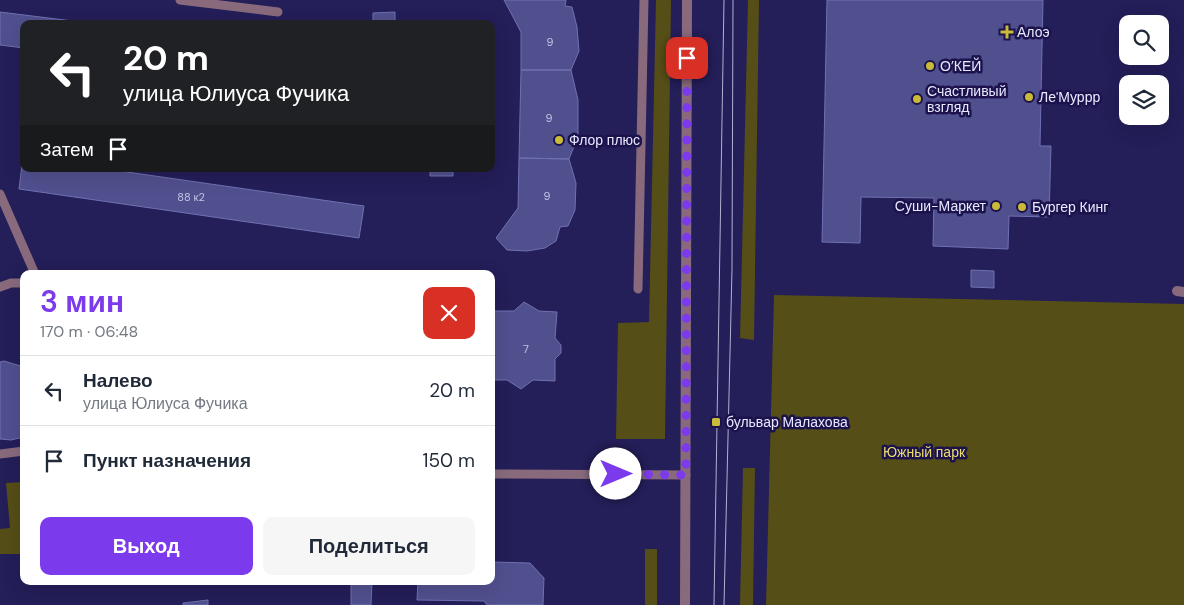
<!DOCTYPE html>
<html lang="ru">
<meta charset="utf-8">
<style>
:root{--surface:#fff;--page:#f6f6f7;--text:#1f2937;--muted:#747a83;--line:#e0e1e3;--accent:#7c3aed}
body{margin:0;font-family:"DM Sans",sans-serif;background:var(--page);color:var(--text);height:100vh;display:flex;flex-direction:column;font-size:19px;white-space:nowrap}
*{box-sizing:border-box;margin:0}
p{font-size:16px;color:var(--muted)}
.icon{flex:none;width:28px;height:28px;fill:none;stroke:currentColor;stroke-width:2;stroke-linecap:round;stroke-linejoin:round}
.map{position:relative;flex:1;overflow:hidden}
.details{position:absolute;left:20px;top:270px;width:475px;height:315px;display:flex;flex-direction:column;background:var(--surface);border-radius:10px;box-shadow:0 5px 20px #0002}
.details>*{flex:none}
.banner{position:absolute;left:20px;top:20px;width:475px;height:152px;border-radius:10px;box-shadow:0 5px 20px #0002;background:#202124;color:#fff;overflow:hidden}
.fabs{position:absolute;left:1119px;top:15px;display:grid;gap:10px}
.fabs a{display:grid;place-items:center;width:50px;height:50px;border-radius:10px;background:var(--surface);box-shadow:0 5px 20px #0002;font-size:25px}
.pin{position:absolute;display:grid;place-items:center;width:42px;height:42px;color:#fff;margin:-21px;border-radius:10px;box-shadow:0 2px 8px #0006}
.me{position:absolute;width:55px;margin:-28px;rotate:90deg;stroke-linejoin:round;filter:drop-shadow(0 0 4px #0008)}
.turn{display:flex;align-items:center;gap:18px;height:105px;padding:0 20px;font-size:22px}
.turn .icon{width:65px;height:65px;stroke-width:2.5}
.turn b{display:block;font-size:35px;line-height:42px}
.then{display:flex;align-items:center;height:48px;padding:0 20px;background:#0003;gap:10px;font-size:19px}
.round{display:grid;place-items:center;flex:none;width:52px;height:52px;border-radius:10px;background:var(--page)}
.headline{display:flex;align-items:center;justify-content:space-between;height:85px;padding:0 20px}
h1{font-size:30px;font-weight:600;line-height:38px;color:var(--accent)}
.cta{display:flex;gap:10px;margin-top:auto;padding:10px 20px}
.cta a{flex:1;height:58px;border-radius:10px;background:var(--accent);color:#fff;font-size:20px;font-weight:600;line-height:58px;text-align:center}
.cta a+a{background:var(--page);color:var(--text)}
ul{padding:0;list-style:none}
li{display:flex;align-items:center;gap:15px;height:70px;padding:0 20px;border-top:1px solid var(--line)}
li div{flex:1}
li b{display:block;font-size:19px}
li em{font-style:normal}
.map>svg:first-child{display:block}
</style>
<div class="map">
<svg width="1184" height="605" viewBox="0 0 1184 605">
<rect width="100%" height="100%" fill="#241e59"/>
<!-- green -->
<path fill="#554e17" d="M656,0h15l-6,439h-49l2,-116 31,-1z
M748,0h11l-5,340 -14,-2z
M774,295l410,9v301h-418z
M743,468h12l-2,137h-13z
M24,482v72h-24v-25l10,-1 -4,-45z
M645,549h12v56h-12z"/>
<!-- building -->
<path fill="#51508f" stroke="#7071b3" d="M504,0h62l-1,6 7,1 5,20 2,24 -8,19h-50v-38z
M827,0h216l-3,146h11l-2,71 -40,-1 -1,33 -75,-3 1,-48 -73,-1 -1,46 -38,-1z
M0,12l97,12h-73v24l-24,-3z
M395,12v12h-22v-11z
M521,70h50l7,30v37l-9,22 -50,-1z
M23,157l1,12h82l258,37 -5,32 -340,-49z
M519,158l50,1 7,24 -1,27 -7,16 -8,1 -4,14 -11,7 -18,3 -20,-1 -11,-12 22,-30z
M430,169h23v7h-23z
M971,270l23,1v17l-23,-1z
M524,302l15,9 18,1 -2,26 6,7v8l-6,6v22l-22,-1 -12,9 -14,-9h-15l-1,-45 2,-24h21z
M4,361l20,6v70l-13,3 -11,-1v-77z
M491,562l39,1 14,15 -1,27h-56l-3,-4 -67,-1 1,-19h73z
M351,581h21l-1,24h-20z
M208,600v5h-25v-2z"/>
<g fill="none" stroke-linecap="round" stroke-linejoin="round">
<!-- service -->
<path stroke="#886a7c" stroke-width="9" d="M180,0l98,12
M0,194l35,80
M0,287l11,-4h13
M638,289l6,-289
M0,454l24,-3
M491,474l195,1"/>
<!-- minor -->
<path stroke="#886a7c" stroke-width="10" d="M1177,291l7,1"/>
<!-- tertiary -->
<path stroke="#886a7c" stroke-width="10" d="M685,605l2,-605"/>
<!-- tram -->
<path stroke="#b1b1d1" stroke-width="1" d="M714,605l10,-605
M724,605l8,-336 1,-269"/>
</g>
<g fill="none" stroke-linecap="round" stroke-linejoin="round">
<!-- route -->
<path stroke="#7c3aed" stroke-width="9" stroke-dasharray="0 16.2" d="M616,474l70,1 1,-417"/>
</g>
<!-- markers -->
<g fill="#c9ba3a" stroke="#1c134d" stroke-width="2">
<path d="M1004.5 24.5h5v5h5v5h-5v5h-5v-5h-5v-5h5z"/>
<circle cx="930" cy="66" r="5"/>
<circle cx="1029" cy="97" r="5"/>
<circle cx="917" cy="99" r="5"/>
<circle cx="559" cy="140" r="5"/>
<circle cx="996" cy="206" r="5"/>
<circle cx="1022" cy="207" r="5"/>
<rect x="711" y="417" width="10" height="10" rx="2.5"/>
</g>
<g text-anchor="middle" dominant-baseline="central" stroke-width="5" stroke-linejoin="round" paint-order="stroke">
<!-- number labels -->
<g font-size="11" fill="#c2c3e3">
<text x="550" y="42">9</text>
<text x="549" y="118">9</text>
<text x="547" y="196">9</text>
<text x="191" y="197">88 к2</text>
<text x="526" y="349">7</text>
</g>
<!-- poi labels -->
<g font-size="14" fill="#e7e9ff" stroke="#1c134d" text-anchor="start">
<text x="1017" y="32">Алоэ</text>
<text x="940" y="66">О’КЕЙ</text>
<text x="927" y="91">Счастливый<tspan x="927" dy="16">взгляд</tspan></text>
<text x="1039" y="97">Ле'Муррр</text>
<text x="569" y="140">Флор плюс</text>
<text x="986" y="206" text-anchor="end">Суши-Маркет</text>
<text x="1032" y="207">Бургер Кинг</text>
<text x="726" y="422">бульвар Малахова</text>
</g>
<!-- park labels -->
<g font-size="14" fill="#ebdd6e" stroke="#1c134d">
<text x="924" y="452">Южный парк</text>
</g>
</g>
</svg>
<div class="fabs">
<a><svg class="icon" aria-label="search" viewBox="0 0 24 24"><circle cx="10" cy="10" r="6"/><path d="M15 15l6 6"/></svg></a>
<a><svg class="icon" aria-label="layers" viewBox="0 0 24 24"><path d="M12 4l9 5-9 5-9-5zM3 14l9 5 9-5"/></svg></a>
</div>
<div class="pin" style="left:687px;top:58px;background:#d93025"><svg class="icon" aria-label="arrive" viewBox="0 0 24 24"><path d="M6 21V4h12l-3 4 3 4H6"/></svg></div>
<svg class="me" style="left:616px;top:474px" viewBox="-20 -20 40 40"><circle r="19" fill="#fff"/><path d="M0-13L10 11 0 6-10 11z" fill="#7c3aed"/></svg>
<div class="banner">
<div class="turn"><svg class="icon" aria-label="left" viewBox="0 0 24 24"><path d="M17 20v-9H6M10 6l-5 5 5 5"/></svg><div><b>20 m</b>улица Юлиуса Фучика</div></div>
<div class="then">Затем<svg class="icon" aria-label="arrive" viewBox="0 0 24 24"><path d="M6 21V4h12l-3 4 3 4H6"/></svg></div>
</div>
<section class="details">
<div class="headline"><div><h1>3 мин</h1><p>170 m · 06:48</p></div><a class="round" style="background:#d93025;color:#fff"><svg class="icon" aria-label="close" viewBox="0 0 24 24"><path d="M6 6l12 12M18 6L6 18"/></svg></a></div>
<ul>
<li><svg class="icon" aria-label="left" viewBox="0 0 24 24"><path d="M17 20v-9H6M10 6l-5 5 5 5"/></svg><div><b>Налево</b><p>улица Юлиуса Фучика</p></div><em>20 m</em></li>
<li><svg class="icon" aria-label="arrive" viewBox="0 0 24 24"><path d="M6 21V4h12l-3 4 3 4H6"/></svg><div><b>Пункт назначения</b></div><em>150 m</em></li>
</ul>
<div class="cta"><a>Выход</a><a>Поделиться</a></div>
</section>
</div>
